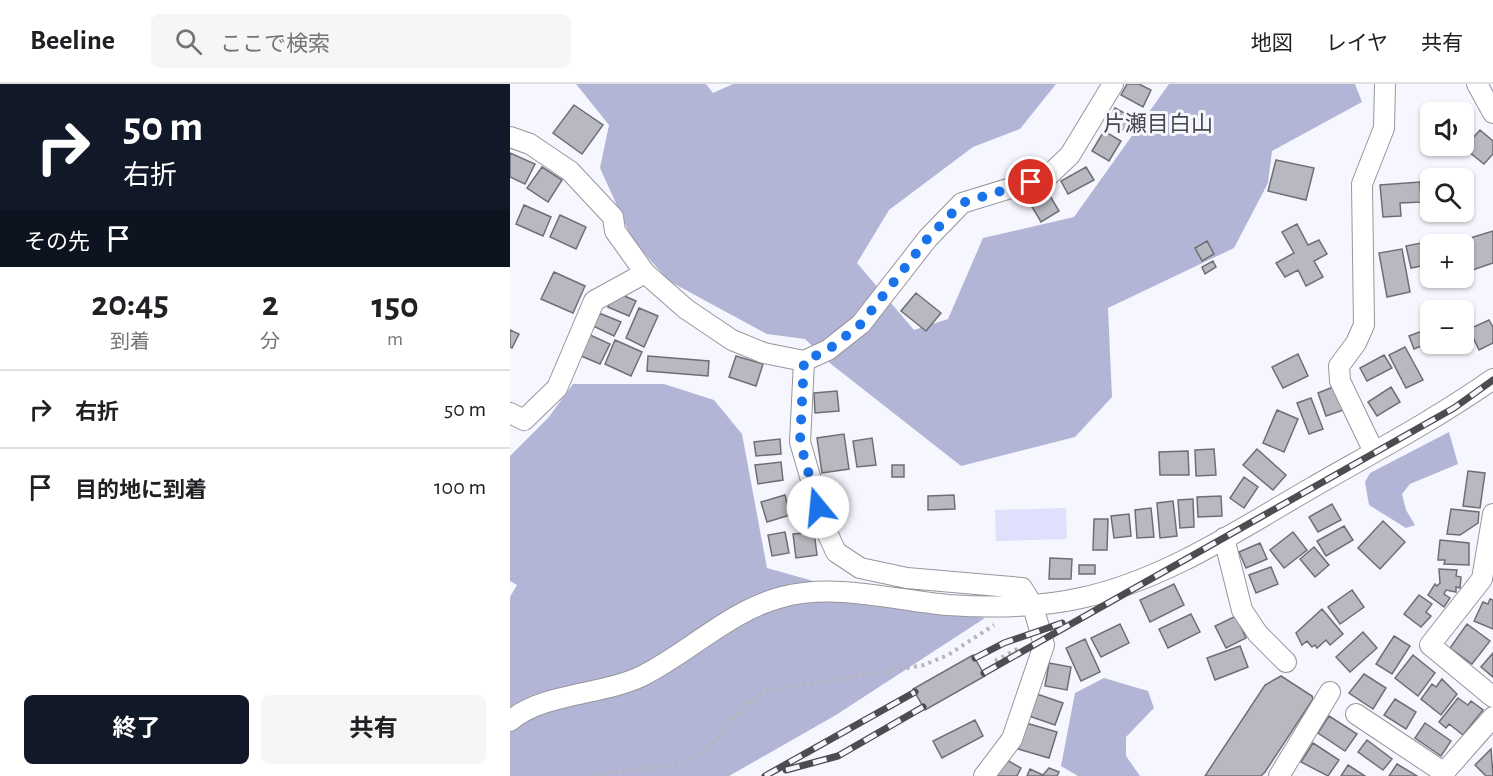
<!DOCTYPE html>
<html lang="ja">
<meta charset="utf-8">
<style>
:root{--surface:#fff;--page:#f6f6f6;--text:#202124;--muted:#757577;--line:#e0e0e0;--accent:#111827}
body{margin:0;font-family:"Alegreya Sans","Noto Sans JP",sans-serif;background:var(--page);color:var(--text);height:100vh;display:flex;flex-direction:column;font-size:22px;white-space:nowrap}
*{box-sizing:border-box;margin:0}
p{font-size:20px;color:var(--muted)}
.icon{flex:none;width:33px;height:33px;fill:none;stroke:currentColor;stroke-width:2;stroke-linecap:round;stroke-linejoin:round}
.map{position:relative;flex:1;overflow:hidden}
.sheet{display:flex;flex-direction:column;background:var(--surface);width:510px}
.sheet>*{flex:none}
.guide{background:#111827;color:#fff;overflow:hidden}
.tools{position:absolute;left:910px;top:18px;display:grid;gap:12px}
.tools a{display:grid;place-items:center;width:54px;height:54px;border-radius:9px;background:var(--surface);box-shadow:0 2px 4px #0004;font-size:30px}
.pin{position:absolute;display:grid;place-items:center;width:51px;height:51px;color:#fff;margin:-26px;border:3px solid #fff;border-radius:50%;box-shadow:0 2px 6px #0007}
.me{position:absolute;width:66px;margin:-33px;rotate:343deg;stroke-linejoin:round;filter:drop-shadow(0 0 4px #0008)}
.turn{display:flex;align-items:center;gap:21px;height:126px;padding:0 24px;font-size:27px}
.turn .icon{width:78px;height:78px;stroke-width:2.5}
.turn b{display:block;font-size:42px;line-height:51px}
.then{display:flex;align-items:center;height:57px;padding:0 24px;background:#0003;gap:12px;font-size:22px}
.eta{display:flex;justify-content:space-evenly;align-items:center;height:102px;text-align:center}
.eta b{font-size:36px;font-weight:700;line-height:42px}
.button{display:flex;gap:12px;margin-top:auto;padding:12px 24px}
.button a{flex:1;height:69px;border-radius:9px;background:var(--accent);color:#fff;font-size:24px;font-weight:700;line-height:69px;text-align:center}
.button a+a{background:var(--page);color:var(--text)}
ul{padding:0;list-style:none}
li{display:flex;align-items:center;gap:18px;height:78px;padding:0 24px;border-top:2px solid var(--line)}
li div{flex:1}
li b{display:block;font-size:22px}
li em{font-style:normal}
header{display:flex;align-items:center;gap:36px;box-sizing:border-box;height:84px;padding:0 30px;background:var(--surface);border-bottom:2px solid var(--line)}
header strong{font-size:28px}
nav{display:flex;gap:33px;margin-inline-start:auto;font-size:21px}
.search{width:420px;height:54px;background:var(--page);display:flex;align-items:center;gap:15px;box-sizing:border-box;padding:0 21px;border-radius:9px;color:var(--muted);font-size:22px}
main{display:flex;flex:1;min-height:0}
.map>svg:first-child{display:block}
</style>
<header>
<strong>Beeline</strong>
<div class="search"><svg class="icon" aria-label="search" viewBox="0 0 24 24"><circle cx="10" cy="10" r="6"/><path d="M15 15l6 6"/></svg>ここで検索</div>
<nav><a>地図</a><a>レイヤ</a><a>共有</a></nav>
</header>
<main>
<section class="sheet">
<div class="guide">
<div class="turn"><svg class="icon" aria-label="right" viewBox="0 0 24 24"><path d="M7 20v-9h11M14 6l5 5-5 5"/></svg><div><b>50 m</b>右折</div></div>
<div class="then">その先<svg class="icon" aria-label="arrive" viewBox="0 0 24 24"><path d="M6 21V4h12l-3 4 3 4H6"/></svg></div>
</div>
<div class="eta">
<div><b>20:45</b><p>到着</p></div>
<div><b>2</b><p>分</p></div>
<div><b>150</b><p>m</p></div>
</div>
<ul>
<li><svg class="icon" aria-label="right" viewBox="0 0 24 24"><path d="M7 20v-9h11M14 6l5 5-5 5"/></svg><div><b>右折</b></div><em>50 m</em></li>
<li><svg class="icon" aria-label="arrive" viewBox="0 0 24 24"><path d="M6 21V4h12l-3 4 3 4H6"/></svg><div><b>目的地に到着</b></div><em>100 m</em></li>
</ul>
<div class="button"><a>終了</a><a>共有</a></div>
</section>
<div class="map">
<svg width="983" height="692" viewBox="0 0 983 692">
<rect width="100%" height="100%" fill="#f6f6fe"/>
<!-- green -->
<path fill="#dfe0fb" d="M556,424l1,31 -71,2 -1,-31z"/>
<!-- forest -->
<path fill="#b3b5d6" d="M66,0h130l7,9 20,-9h323l-36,45 -47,18 -84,63 -32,53 57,67 34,-11 35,-81 91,-21 95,-133h186l7,18 -90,49 -4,32 -34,65 -126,60 4,89 -37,40 -114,29 -130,-102 -26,-25 -38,-5 -98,-53 -36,-40 -33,-73 9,-43z
M63,300h91l50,16 28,34 25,134 128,36 90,14 -149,97 -107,61h-219v-179l7,-12 -7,-4v-125l38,-38z
M939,348l9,32 -48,20 -8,10 4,16 9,15 -9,3 -37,-23 -4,-23 5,-9z
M594,594l44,13 6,17 -28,29v19l14,20h-62l-17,-10 14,-73z"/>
<!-- building -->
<path fill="#b8b9c0" stroke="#6e6f75" stroke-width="1.5" d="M617,0h12l12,6 -8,17 -22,-12z
M64,21l29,20 -21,29 -29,-21z
M605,24l22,12 -7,13 -23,-11z
M970,46l13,11v13l-9,10 -20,-16z
M594,47l17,10 -12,20 -17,-10z
M0,69l25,11 -10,20 -15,-7z
M766,76l38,8 -8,32 -38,-9z
M32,83l20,13 -14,22 -21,-14z
M576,83l8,13 -26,14 -7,-13z
M910,98l1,20 -21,1 1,13 -18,1 -3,-32z
M533,100l16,27 -18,11 -16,-27z
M14,121l27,12 -8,19 -27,-12z
M927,128h25l1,5h-26z
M50,131l26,12 -10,22 -26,-12z
M787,140l11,21 11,-5 8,14 -13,7 9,16 -17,9 -8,-16 -13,7 -9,-14 18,-10 -12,-21z
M983,147v32l-29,10v-29l-10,-1z
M936,154l2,6h-17v20l-20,4 -5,-22z
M697,157l7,13 -12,7 -7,-13z
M892,165l8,43 -23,5 -8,-44z
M703,177l3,6 -11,7 -3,-7z
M44,188l31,14 -12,27 -32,-14z
M105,208l21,9 -7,15 -21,-9z
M406,209l25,20 -15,18 -25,-20z
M129,224l19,8 -14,31 -18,-9z
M89,229l22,9 -7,14 -21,-10z
M979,236l4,7v16l-14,7 -10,-21z
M920,244l1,14 -17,7 -5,-13z
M0,246l9,4 -7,14 -2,-1z
M78,250l22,10 -10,20 -21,-9z
M105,256l27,12 -11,24 -26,-12z
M895,263l18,33 -17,8 -17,-33z
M788,270l10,22 -25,12 -11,-21z
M874,271l8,13 -25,13 -7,-13z
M138,272l61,5 -1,15 -61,-5z
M226,272l27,8 -7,22 -27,-9z
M828,301l8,24 -20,7 -8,-23z
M881,303l9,15 -23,14 -9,-14z
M327,307l2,20 -24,2 -1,-20z
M801,314l12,31 -14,5 -12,-31z
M767,326l21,9 -14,33 -21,-9z
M334,350l5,35 -27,4 -5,-35z
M362,354l4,27 -19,2 -4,-26z
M270,355l1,15 -25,2 -2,-14z
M704,365l2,26 -20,1 -1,-26z
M747,365l29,26 -13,15 -30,-25z
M678,367l1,24h-29l-1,-23z
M271,378l2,18 -25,4 -3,-19z
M382,381h12v12h-12z
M958,387l17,2 -5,35 -17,-2z
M734,393l14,10 -14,21 -14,-10z
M275,411l5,20 -23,7 -6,-20z
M444,411l1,14 -27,1v-14z
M711,412l1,20 -24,1 -1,-20z
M683,415l1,28 -14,1 -2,-28z
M663,417l4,35 -17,2 -3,-35z
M822,420l9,16 -23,12 -9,-15z
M641,424l3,29 -17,1 -2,-28z
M941,425l28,3 -1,11 -18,12 -13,-1z
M619,430l2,22 -17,2 -3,-22z
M584,435h14l-1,31h-14z
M873,437l22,21 -25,27 -22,-21z
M834,442l9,14 -27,16 -9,-15z
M275,448l4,21 -17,3 -4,-21z
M304,448l3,23 -21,3 -3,-24z
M783,448l14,18 -23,18 -14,-18z
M930,456l29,3v22l-25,-1 1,-4h-7z
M750,459l7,16 -21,9 -7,-16z
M804,463l15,18 -14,12 -15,-18z
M540,474l22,1 -1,20h-22z
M569,481h16v9h-16z
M761,483l7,17 -22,9 -7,-18z
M929,485l18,1 -1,6 5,1 -1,11 -4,-1v5l-10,-2 -2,4 6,4 -6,9 -16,-12 7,-11 2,2 3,-3z
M664,500l10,21 -34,17 -10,-22z
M842,506l12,17 -24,17 -12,-17z
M909,511l13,9 -6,8 5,4 -10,11 -17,-13z
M980,515l3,1v29l-19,-8 9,-19 5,2z
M812,525l21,25 -13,11 -4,-5 -9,8 -2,-3 -3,2 -5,-6 -5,4 -6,-12z
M681,530l9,18 -32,16 -9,-19z
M726,532l10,22 -20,10 -11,-22z
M610,540l9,19 -28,14 -10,-19z
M957,540l23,17 -18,23 -22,-16z
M853,548l14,16 -27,24 -14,-15z
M884,552l16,10 -18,28 -16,-10z
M575,555l15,33 -19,9 -15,-33z
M730,562l8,21 -33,13 -8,-22z
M983,569v24l-12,-10z
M463,571l12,21 -60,34 -12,-21z
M903,571l22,18 -17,23 -23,-18z
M539,579l22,4 -4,23 -22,-4z
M854,590l22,14 -13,21 -24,-16z
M771,592l31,20 1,3 -48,73 -4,4h-56l60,-91z
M932,595l15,15 -16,21 -20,-16 11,-15 4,3z
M527,610l26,9 -8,22 -26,-9z
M948,614l10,7 3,-4 12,9 -20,25 -14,-11 -3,4 -7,-6z
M885,615l21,13 -10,17 -22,-14z
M819,632l28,18 -12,17 -27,-18z
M465,636l8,16 -41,22 -9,-17z
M516,639l31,9 -8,26 -31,-9z
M915,639l26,18 -10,15 -26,-18z
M857,656l25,19 -9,11 -25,-18z
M803,659l26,17 -11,16 -27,-14z
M981,665l2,27h-7l-11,-11z
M495,675l16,9 -4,8h-20z
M887,680l20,12h-28z
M838,681l17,11h-24z
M539,684l10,4 -2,4h-30l3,-7 13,6z"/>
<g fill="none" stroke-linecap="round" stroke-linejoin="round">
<defs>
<path id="minor" d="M967,0l16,29
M0,53l20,7 40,27 43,46 2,14 30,42 41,36 46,31 32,13 40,8 24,-11 33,-26 67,-86 34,-35 85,-26 23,-22 43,-71
M294,277l-4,81 25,86 11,24 24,16 47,10 115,10 11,18 11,39 -32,94 -28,37
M0,329l14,7 33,-32 37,-87 51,-28
M864,368l-34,-71 -1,-15 17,-23 8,-18 -2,-141 22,-56 1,-44
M983,430l-11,65 -52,66 63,52
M714,454l18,72 16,24 28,28
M846,630l87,58
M0,637c32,-28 93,-26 132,-45 48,-24 87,-65 140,-79 54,-14 111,3 166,8 45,3 89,3 133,-7 84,-18 159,-69 232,-111 61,-35 123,-68 180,-108
M769,692l51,-84
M931,692l52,-59"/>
</defs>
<!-- minor casing -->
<use href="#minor" stroke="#96969d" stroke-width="22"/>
<!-- path -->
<path stroke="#b4b4ba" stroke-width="4" stroke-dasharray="3 4.5" stroke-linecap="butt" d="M485,577l24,-13
M75,692l90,-11 24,-10 15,-13 29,-35 20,-15 161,-27 24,-10 46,-30"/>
<!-- minor -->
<use href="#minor" stroke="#fff" stroke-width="20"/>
<defs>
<path id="rail" d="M465,574l29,-15 58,-20
M474,589l470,-265 39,-28
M276,686l52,-14 85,-49
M255,692l150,-84"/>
</defs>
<!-- rail casing -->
<use href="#rail" stroke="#4c4d50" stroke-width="7"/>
<!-- rail -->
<use href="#rail" stroke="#f6f6fe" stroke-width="4.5" stroke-dasharray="14" stroke-linecap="butt"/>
</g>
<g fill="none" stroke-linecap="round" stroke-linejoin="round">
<!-- route -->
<path stroke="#1a73e8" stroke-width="10" stroke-dasharray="0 18" d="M308,423l-18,-65 4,-81 24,-11 33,-26 67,-86 34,-35 69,-21"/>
</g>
<g text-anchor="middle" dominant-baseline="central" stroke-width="6" stroke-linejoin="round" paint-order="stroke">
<!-- neighbourhood labels -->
<g font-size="22" fill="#47474d" stroke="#f6f6fe">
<text x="648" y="40">片瀬目白山</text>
</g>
</g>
</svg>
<div class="tools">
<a><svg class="icon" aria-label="sound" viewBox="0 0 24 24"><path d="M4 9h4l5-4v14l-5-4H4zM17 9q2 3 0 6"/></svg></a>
<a><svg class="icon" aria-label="search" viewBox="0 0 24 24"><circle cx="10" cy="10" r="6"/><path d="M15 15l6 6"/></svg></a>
<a>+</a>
<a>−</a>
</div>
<div class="pin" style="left:521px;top:98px;background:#d93025"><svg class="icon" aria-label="arrive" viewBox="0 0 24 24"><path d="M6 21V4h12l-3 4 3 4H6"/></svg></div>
<svg class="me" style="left:308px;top:423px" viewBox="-20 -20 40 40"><circle r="19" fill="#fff"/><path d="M0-13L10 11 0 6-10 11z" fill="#1a73e8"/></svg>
</div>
</main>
